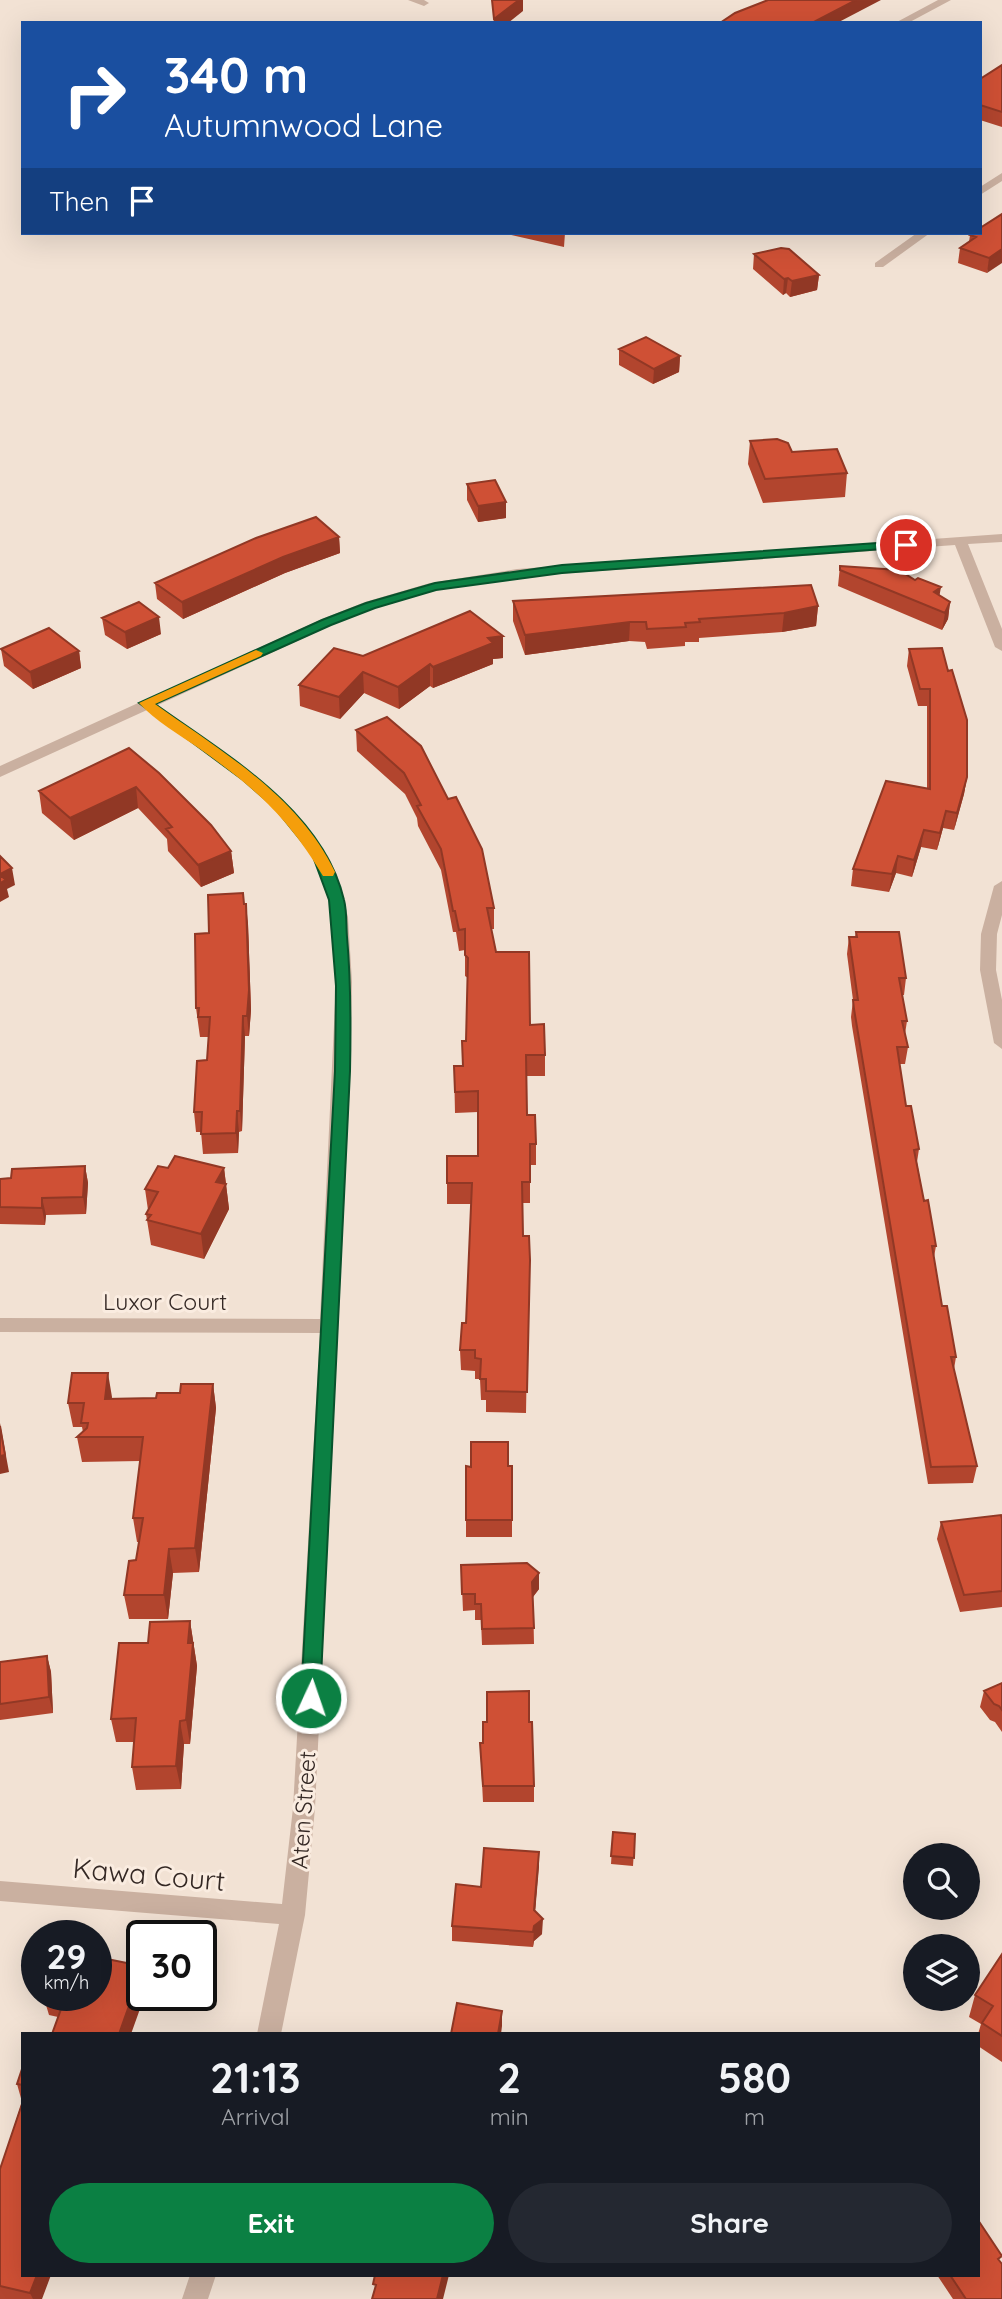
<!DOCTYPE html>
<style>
:root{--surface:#171b24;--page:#242831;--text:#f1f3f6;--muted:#9ea1a6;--accent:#0b8043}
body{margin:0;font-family:Quicksand,sans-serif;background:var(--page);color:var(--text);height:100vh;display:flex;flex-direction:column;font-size:26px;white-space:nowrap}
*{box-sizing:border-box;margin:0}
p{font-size:23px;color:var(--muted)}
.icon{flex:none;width:38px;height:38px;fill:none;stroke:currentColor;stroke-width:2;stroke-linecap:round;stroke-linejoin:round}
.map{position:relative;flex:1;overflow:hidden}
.drawer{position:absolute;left:21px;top:2032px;width:959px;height:245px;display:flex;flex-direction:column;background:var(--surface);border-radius:0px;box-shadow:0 7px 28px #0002}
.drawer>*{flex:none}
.guide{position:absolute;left:21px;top:21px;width:961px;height:214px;border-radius:0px;box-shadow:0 7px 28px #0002;background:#1a4fa0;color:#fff;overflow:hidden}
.tools{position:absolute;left:903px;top:1843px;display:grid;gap:14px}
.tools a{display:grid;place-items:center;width:77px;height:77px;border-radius:50%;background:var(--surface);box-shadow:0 7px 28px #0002;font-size:35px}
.speed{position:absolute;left:21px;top:1920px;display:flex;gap:14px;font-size:35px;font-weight:700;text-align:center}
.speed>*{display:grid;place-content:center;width:91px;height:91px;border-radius:50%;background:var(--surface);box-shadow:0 7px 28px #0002;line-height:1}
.speed small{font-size:18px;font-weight:400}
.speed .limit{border:4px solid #111;border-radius:10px;background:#fff;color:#111}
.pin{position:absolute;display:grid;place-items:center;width:60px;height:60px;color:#fff;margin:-30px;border:4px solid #fff;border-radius:50%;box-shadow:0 2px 7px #0007}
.me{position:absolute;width:77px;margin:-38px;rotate:3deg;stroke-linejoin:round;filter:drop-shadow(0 0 5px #0008)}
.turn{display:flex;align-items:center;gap:24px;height:147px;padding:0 28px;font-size:32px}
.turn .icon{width:91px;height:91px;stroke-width:2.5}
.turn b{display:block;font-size:49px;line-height:60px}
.then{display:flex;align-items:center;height:66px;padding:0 28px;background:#0003;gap:14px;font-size:26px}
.eta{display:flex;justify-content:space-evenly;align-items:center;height:119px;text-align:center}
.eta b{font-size:42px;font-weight:700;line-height:49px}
.action{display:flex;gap:14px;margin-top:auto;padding:14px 28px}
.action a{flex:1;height:80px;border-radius:42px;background:var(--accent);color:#fff;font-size:28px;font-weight:700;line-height:80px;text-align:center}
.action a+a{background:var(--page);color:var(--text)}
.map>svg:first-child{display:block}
</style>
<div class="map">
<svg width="1002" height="2299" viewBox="0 0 1002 2299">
<rect width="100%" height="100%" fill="#f2e2d4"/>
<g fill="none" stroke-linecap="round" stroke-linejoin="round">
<!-- street -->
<path fill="#cab0a0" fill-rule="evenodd" d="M408,0h16l5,3 -5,3z
M938,0h13l-43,23h-13z
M1002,173v8l-22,14v-8z
M917,233h13l-47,34h-8v-4z
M1002,534v8l-34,2 34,85v22l-7,-4 -40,-102 -438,32 -80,13 -62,18 -43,17 -174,80 88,64 45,39 37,48 9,19 11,42 4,65 -2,100 -35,726 -10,107 -24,119h-24l22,-110 -279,-23v-20l282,23 11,-96 27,-475 -320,-1v-14l320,1 16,-337c-1,-35 -2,-71 -14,-105 -27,-73 -116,-122 -175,-167l-147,67v-11l322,-147 43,-17 65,-19 87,-14z
M1002,881v34l-5,19 -1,36 6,30v49l-8,-6 -14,-73 1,-36 13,-48z
M190,2275h26l-8,24h-26z"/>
</g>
<!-- wall -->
<path fill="#b2452e" d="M1002,65v62l-22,-7v-41z
M1002,214l-15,59 -29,-10 2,-15 9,-6 1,-7z
M502,233h63l-1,14z
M754,254l65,21 -2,15 -27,7 -4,-4 -3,2 -30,-26z
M619,349l61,7 -1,16 -26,12 -34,-19z
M750,441l42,11 55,21 -2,24 -82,6 -15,-39z
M467,484l39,18v16l-28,4 -11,-22z
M339,537l1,16 -55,20 -102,46 -26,-20 -2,-16z
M840,566l75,14 35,22 -2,17 -6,11 -104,-44z
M513,601l305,5 -2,20 -34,6 -83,6v4h-14v4l-38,3 -2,-7 -16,-1 -104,14 -12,-34z
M102,618l59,16 -34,15 -22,-14z
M503,636v22l-10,1v5l-60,24 -3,-2 -31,23 -35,-16 -24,26 -40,-13 -1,-21 64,-29z
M942,648l25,129 -3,17 -10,36 -11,-2 -6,22 -16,-3 -9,30 -16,-4 -7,19 -38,-6 2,-17 74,-81v-82h-9l-11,-40 2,-17z
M1,649l78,2 2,17 -48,21 -29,-23z
M387,717l107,191v21h-3l5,23 49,103v21h-18v39l9,29v21h-6v38h-7v33h6l-3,177 -40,-1v-12h-5l-1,-21h-5v-8l-14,-1 -1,-20 6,-27 5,-119h-24v-21l31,-27v-44l-23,1 -1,-47h8l4,-25 2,-63 -3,-2v-26l-6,1 -3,-19h-3l-12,-62 -23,-44 -1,-8 -12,-24 -48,-43 -1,-21z
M129,748l102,103 3,22 -33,14 -33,-36 -1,-12 -29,-31 -64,32 -32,-27 -3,-22z
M244,904l4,20 3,86 -2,26h-4l-3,95 -3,1 -1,21 -35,1 -2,-22h-5l-2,-20 13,-52 2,-23h-9l-4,-29 13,-75z
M856,932l50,46 -2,17h-2l5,26 -2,13 3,13 -3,17h-6l7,42 13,43 -2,13 7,39 12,45 -2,11 8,49 14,51 -2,12 23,97 -4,17 -45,1 -76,-458 -1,-9 2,-17 -6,-46 2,-17h6z
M85,1166l3,17 -2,31 -40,1 -1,10 -45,-1v-45l11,-1z
M168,1168h56l5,41 -25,50 -53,-14 -5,-31 2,-4 -3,-21z
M213,1384l3,24 -17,164 -26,1 -5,46h-39l-5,-24 12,-35 3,-18h-2l-4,-24 7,-57 -58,1 -5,-25 6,-5 -1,-5h-9l-5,-24 44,-5h44z
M512,1466v71h-46v-17l5,-53z
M1002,1519v88l-42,5 -23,-73 4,-17z
M461,1565l78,8v16l-6,8 1,47 -52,1 -1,-25h-6v-10l-12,1z
M190,1621l7,45 -7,78h-6l-3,45 -45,1 -4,-23 2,-25h-18l-5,-23 37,-76z
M47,1656l4,16 2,41 -53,7v-58z
M1002,1683v49l-7,-10 -5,-2 -10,-13 4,-16z
M529,1722l5,64v16h-51l-3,-59h3z
M613,1832l22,2 -2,32 -22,-2z
M539,1852l-4,59 7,23 -8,7 -1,6 -81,-6v-15l29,-39z
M1002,1954v108l-24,-16v-12l3,-10 -12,-7 6,-22z
M43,1995h53l-38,22 -9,-2z
M23,2066v209l19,24h-42v-130l22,-67 -5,-18z
M1000,2262l2,37h-49l-16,-24h41z"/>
<!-- shaded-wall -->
<path fill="#913825" d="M519,0h4v11l-15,12h-14v-4z
M856,0h25l-44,23h-25z
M1002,249v14l-15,10 2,-15z
M819,275l-2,15 -27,7 2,-16z
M788,278l-2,15 -3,2 1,-16z
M680,356l-1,16 -26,12 1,-15z
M506,502v16l-28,4v-16z
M339,537l1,16 -55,20 -102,46 -1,-17 101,-45z
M941,587l-3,17 -6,5 2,-17z
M950,602l-2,17 -6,11 3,-17z
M818,606l-2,20 -34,6 2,-19z
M159,617l2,17 -34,15 -2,-17z
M630,622l-1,19 -104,14v-20z
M503,636v22l-10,1v5l-60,24v-21l55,-29z
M79,651l2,17 -48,21 -3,-17z
M430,664v22l-31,23 -1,-22z
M363,672l1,21 -24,26 -1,-22z
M967,777l-3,17 -10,36 3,-17z
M136,787l2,21 -64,32 -4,-22z
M946,811l-3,17 -6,22 3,-17z
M924,830l-3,17 -9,30 2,-17z
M231,851l3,22 -33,14 -3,-22z
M898,856l-2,17 -7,19 3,-18z
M12,868l3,17 -8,4 2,8 -9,5v-28z
M246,904l2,20 3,86 -2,26 -2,-20z
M243,1016l2,20 -3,95 -2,-20z
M237,1111l2,21 -1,21 -2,-20z
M85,1166l3,17 -2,31 -3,-17z
M224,1168l5,41 -25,50 -3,-25 15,-52z
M42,1198l4,17 -1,10 -3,-17z
M108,1373l4,24 -3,26 -4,-24z
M213,1384l3,24 -17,164 -4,-24z
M0,1423l9,49 -9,2z
M169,1549l4,24 -5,46 -4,-24z
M539,1573v16l-7,9v-16z
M190,1621l7,45 -7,78 -4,-24z
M47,1656l4,16 2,41 -4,-16z
M180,1721l4,23 -3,45 -5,-23z
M539,1852v15l-5,58v-15z
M543,1919l-1,15 -8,7 -1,6 1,-21z
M142,1969v26h3l-14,39h-12z
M502,2011v15l-1,8h-3z
M37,2275h14l-9,24h-9l-3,-6z
M443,2275h6l-6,24h-6z"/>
<!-- building -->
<path fill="#cf5035" stroke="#913825" stroke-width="2" d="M492,0h27l-25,19z
M768,0h88l-44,23h-92l15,-10z
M1002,65v47l-22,-7v-26z
M1002,214v35l-13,9 -29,-10 16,-11 -6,-2 3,-2h7v-5z
M781,248l8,1 30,26 -27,6 -4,-3 -4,1 -30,-25z
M646,337l34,19 -26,13 -35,-20z
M777,439l11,4 4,9 45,-3 10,24 -82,6 -15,-38z
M495,480l11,22 -28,4 -11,-22z
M316,517l23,20 -56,20 -101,45 -27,-19 101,-45z
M840,566l59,4 16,10 3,-2 23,9 -7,5 16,10 -5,11 -105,-43z
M811,585l7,21 -34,7 -85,6 1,3 -15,1 1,4 -39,2 -1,-7h-16l-105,13 -12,-34z
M139,602l20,15 -34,15 -23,-14z
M470,611l33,25 -15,2 5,5 -60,24 -3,-3 -32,23 -35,-15 -24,25 -40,-12 35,-37 29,8z
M49,628l30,23 -49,21 -29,-23z
M942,648l6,23 4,-1 15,50v57l-10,36 -11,-2 -6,22 -16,-3 -10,30 -16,-4 -6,18 -39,-5 33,-88 44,8v-100h-10l-11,-40z
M387,717l34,29 27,53 8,-2 26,52 12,59h-7l9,44h33l1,73 14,-1 1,31h-19l1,60h8l1,29h-6v38h-8l1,54h6l1,24 -3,132 -41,-1v-12h-6l1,-20 -6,-1v-8h-15l2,-27h4l6,-140h-25v-27h31v-65l-23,1 -1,-26h9l-1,-25h4l2,-83 -3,-3v-26l-6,1 -4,-19h-2l-12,-62 -24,-43 4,-1 -17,-32 -48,-43z
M129,748l30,25 52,52 20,26 -33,14 -32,-36 6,-2 -36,-40 -66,31 -31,-27z
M0,856l12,12 -12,6z
M0,875l6,5 -6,3z
M243,893l1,11h2l3,86 -2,26h-4l-3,95h-3l-1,22 -35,1 1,-22h-8l3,-51 10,-1 3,-43h-12l1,-9h-3l-1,-74 14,-1 -1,-38z
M856,932h43l7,46h-7l8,43h-5l6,26h-11l9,59h5l8,43 -5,1 10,51 4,-1 8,46h-4l10,60h5l9,51h-5l26,109 -46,1 -77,-458 -1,-9h5l-9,-63h8z
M175,1156l49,12 -8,14 10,2 -25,50 -54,-14 4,-5 -5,-1 12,-22 -13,-3 13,-23 10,2z
M85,1166l-2,31 -41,1v10l-42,-1v-28l11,-1 1,-9z
M72,1373h36l-3,26 51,-1 1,-5h23l1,-9h32l-18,164 -26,1 -5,46h-40l5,-34 7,-1 7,-42h-10l10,-81h-66l10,-9 1,-5h-7l3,-20h-16z
M0,1426l5,29 -5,1z
M471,1442h37v24h4v54h-46v-54l5,1z
M1001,1515l1,4v72l-38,4 -23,-73z
M527,1563l12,10 -7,9 2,46 -52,1 -1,-25h-6v-10h-13l-1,-29z
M190,1621l-2,22h5l-7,77 -6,1 -4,45 -44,1 4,-49 -25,1 8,-76h29l2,-21z
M47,1656l2,41 -49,7v-42z
M1002,1683v27l-3,-4 -5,-2 -10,-13z
M529,1691v31h3l2,64h-51l-3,-43h3v-21h4v-30z
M613,1832l22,2 -1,24 -23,-2z
M484,1848l55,4 -5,58 9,9 -9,7 -1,6 -81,-6 4,-42 25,3z
M1002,1954v82l-20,-13 11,-17 -18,-11z
M102,1958l40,8v3l-23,65h-67l13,-36 -16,-3h47v-24h1z
M457,2003l45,8 -4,23h-47z
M23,2066v19l-6,-1z
M23,2101v174h14l-7,18 -30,-7v-117z
M978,2220l24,36 -4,3 4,5v35h-36l-16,-24h28z
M375,2275h68l-6,24h-65l4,-14 -3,-1z"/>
<!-- route -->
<path fill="#0b8043" stroke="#07532c" stroke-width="2" d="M906,541l6,4 -2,2 -348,26 -126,17 -61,18 -44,17 -176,79c70,50 168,106 189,196 3,11 2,25 3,37 4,45 4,89 3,134l-30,627 -3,5 -6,3 -7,-3 -3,-5 34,-627 1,-85 -7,-86 -17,-46 -38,-47 -31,-27 -104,-77 183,-83 44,-17 69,-20 127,-18z"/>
<!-- slow -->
<path fill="#f59e0b" d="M256,650l7,3 -2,3 -106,48c66,47 144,92 180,168l-2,4h-10c-35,-59 -68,-88 -123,-127 -20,-14 -45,-28 -61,-46z"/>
<g text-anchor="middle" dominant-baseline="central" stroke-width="6" stroke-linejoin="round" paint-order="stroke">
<!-- street labels -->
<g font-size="23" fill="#342824" stroke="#faece0">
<text x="165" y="1301">Luxor Court</text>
<text transform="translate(303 1810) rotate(-86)">Aten Street</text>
</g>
<!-- near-street labels -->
<g font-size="28" fill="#342824" stroke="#faece0">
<text transform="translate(149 1874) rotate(5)">Kawa Court</text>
</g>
</g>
</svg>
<div class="tools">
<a><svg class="icon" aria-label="search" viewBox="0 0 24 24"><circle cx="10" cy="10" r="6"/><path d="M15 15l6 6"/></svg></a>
<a><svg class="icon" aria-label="layers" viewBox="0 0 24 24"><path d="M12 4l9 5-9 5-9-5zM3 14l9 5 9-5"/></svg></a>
</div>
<div class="speed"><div>29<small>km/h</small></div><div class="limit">30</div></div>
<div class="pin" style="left:906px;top:545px;background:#d93025"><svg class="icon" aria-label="arrive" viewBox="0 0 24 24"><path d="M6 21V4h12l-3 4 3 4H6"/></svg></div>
<svg class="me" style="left:311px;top:1698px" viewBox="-20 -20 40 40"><circle r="17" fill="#0b8043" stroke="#fff" stroke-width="3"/><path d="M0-11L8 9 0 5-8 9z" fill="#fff"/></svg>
<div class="guide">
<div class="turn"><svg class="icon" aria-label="right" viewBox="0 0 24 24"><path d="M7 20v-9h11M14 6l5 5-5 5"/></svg><div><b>340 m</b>Autumnwood Lane</div></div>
<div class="then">Then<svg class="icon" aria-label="arrive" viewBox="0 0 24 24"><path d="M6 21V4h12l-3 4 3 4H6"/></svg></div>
</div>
<section class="drawer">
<div class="eta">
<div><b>21:13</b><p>Arrival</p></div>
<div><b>2</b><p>min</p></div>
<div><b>580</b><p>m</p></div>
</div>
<div class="action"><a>Exit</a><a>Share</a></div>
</section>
</div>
